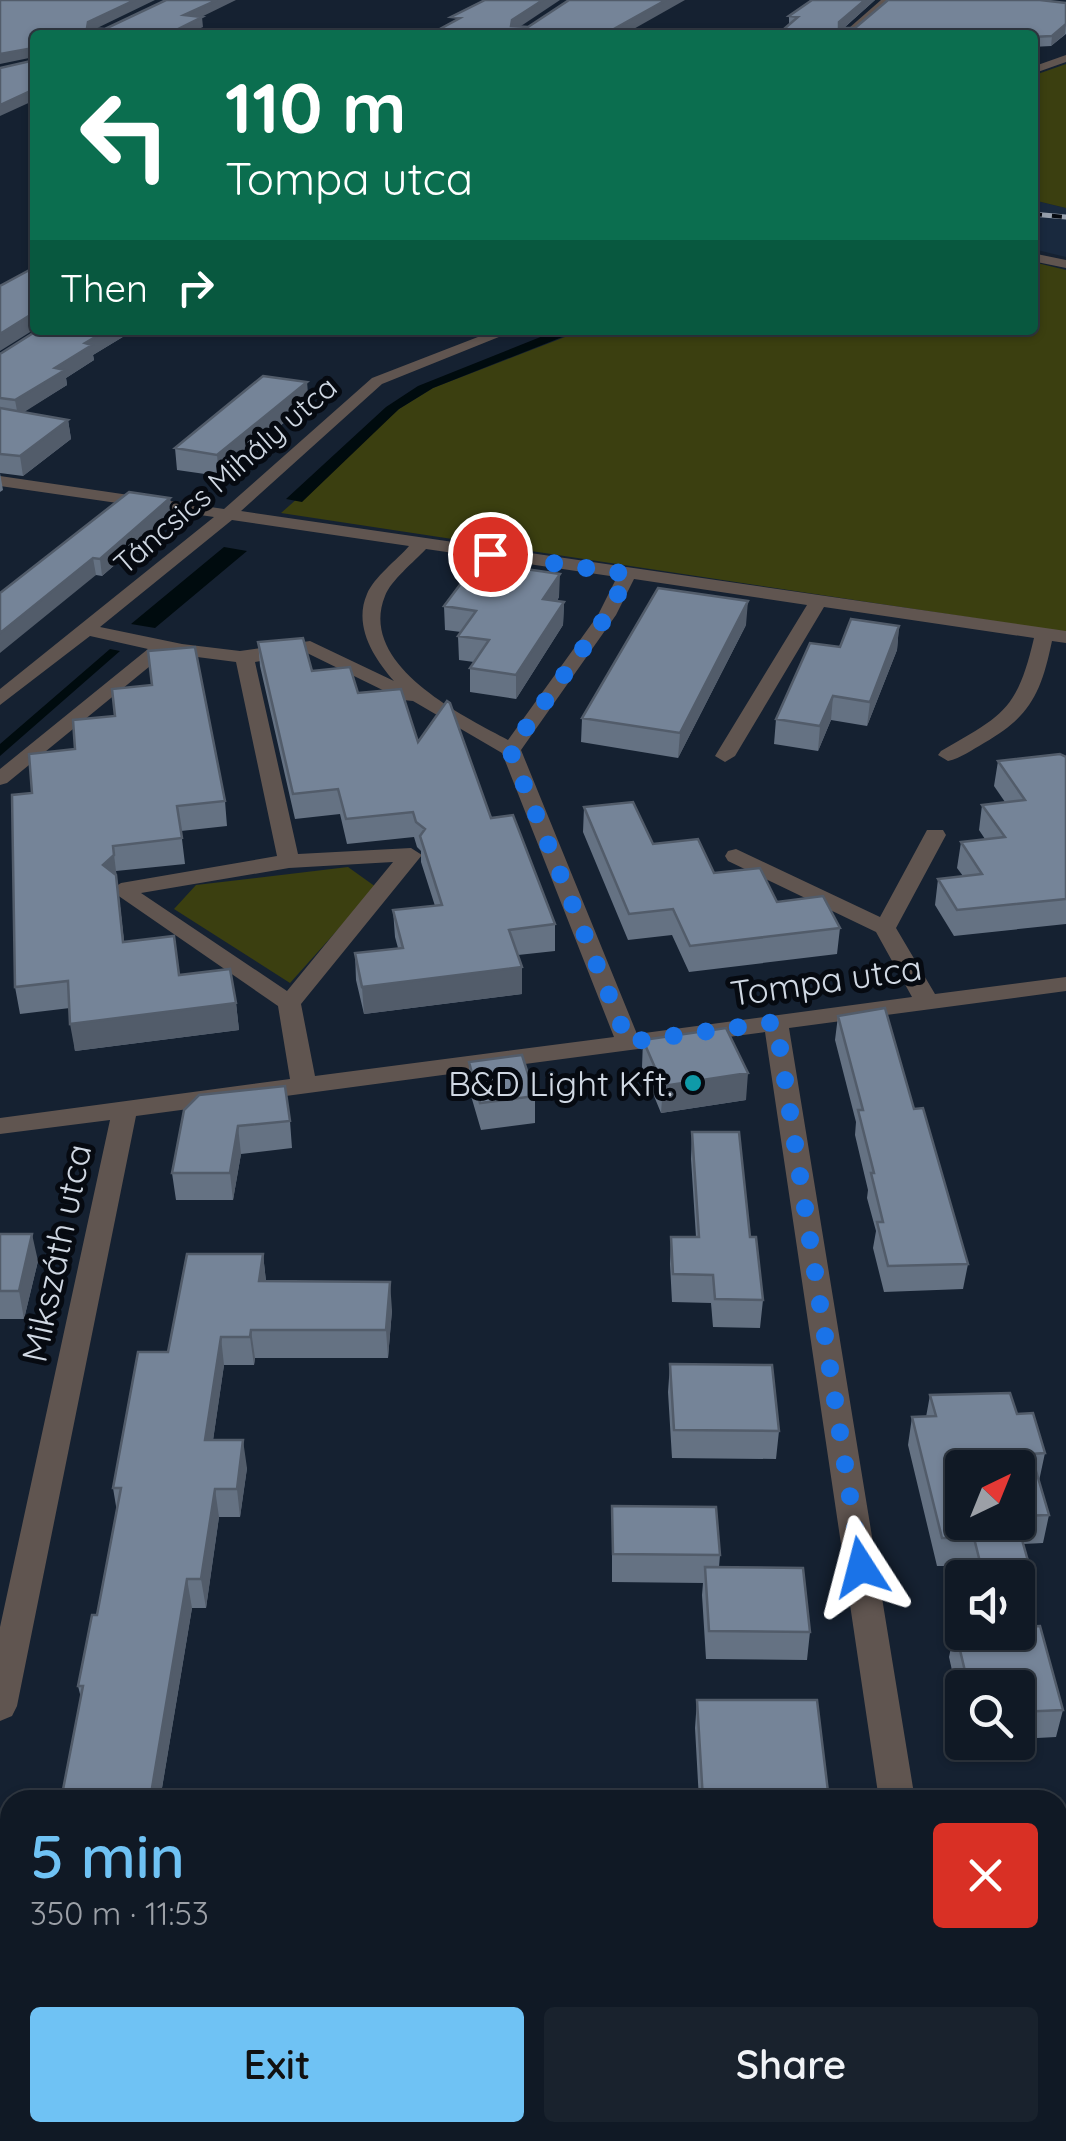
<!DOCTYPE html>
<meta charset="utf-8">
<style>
:root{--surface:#101925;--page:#19222d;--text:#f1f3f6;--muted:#9ca0a7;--line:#303842;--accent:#6fc2f4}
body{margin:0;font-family:Quicksand,sans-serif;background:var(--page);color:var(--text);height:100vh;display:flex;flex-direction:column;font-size:38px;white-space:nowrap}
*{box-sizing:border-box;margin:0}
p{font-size:32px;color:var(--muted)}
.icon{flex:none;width:55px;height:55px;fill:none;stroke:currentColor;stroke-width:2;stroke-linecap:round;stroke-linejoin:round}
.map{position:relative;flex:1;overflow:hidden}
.side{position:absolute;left:0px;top:1790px;width:1068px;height:352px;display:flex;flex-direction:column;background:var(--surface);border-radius:30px 30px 0 0;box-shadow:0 2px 8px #0004,0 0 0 2px var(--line)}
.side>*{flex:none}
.guide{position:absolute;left:30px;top:30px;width:1008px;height:305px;border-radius:10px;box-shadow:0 2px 8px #0004,0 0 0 2px var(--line);background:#0b6e4f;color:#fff;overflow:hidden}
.needle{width:65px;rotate:43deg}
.buttons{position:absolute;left:945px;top:1450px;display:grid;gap:20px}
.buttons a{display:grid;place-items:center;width:90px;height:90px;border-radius:10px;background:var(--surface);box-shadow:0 2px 8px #0004,0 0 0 2px var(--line);font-size:50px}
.pin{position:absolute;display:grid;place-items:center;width:85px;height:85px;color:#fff;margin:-42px;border:5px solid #fff;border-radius:50%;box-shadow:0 2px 10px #0007}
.me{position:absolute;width:110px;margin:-55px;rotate:351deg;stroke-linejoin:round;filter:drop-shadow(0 0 8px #0008)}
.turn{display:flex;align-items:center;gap:35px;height:210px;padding:0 30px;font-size:45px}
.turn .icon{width:130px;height:130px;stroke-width:2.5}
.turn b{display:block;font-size:70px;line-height:85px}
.then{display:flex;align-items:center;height:95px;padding:0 30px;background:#0003;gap:20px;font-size:38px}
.round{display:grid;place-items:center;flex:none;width:105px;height:105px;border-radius:10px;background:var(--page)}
.overview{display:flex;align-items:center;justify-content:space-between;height:170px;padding:0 30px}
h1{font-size:60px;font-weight:600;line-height:75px;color:var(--accent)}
.button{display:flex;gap:20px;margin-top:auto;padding:20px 30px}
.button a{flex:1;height:115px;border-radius:10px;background:var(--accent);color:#111;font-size:40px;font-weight:600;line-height:115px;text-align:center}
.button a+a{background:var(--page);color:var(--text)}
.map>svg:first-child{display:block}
</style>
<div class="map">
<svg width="1066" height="2141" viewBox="0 0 1066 2141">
<rect width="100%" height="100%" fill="#152131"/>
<!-- built -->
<path fill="#19293e" d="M1033,200l33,8v49l-33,-8z"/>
<!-- green -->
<path fill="#3b3f10" d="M1066,64v144l-33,-8 -1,-124z
M1033,262l33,8v362l-785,-119 118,-104 34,-21 150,-58h449z
M348,867l28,20 -86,96 -116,-74 22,-24z"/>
<!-- water -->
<path fill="#000b0e" d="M558,330h22l-147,58 -34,21 -97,93 -16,-3 100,-92 32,-21z
M224,547l23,4 -92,77 -24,-4z
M110,649l10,2 -120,105v-12z"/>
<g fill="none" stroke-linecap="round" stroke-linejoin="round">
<!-- minor -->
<path fill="#605550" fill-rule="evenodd" d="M881,0h11l-40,35h-11z
M1066,55v7l-34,12v-7z
M1032,253l34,7v8l-34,-7z
M496,330h20l-134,54 -141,127 825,120v12l-14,-2c-11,52 -21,75 -68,102 -12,7 -23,15 -36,18l-10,-6 3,-4c62,-36 76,-40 93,-113l-210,-31 -89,149 -10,6 -10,-6 92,-151 -173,-26 -18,36 -95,135 116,284 275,-37 -36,-65 -148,-71 -3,-5 3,-5 8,-2 144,68 47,-87h16l3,5 -50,93 39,66 131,-17v14l-277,37 126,772h-36l-114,-768 -629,84 -119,590 -5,10 -12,5v-94l110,-507 -110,14v-16l290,-39 -12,-73 -168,-116 11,-7 156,-27 -41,-194 -70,-9 -159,130 -7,2v-16l148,-120 -58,-13 -90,69v-16l214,-172 -214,-31v-10l224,33 148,-131zM232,520l177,26c-12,14 -35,31 -42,48 -14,32 7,64 27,87l-84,-40 -70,10 -58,-7 -82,-17zM426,549l191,28 -19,38 -90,125c-45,-24 -151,-75 -123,-144 6,-16 29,-34 41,-47zM307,653l96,47 10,1 89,52 112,284 -299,39 -14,-72 121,-149 -11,-7 -113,6 -43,-192zM393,862l-106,129 -146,-98 148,-25z
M929,2132h40l1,9h-40z"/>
<defs>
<path id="rail" d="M1032,214l34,3"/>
</defs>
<!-- rail casing -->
<use href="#rail" stroke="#969fac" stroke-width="5"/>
<!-- rail -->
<use href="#rail" stroke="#060a11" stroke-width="4" stroke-dasharray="10" stroke-linecap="butt"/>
</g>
<!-- wall -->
<path fill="#657283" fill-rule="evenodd" d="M812,0h63l-31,28h11l33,-28h152l26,3v31l-15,12 -19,1v-12h-256l13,-10v-9z
M126,335l-33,20 1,5 -28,18 1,7 -44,27 45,8 3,19 -48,37 -23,-3 3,17 -3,2v-138z
M307,382l1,21 -89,73 -42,-6 -2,-22z
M170,498l2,17 -70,61 -6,-1 -96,18z
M559,597l-2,4 7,1 -1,23 -47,74 -46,-7v-24l4,-6 -15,-2 -1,-24 3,-4 -16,-2 -1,-24z
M746,625l-68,133 -97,-16 1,-24z
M899,626l-2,24 -30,76 -36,-6 -13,31 -44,-7 2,-25 64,-72z
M258,642l54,29 46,22 60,49 73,76 64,106v27l-37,4 4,39 -158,20 -8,-34 -1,-27 43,-5 -3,-11 -2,-27 42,-4 -14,-44v-11l-4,-4 -3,-10 -67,7 -7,-30 -45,5 -35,-153z
M115,716l110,85 2,25 -46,5 4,33 -69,7 8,71 55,33 57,28 3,27 -164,21 -5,-43 -50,6 -5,-27 17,-194 43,-44z
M1066,757v167l-112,12 -19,-31 3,-26 25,-3 -6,-8 4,-26 24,-3 -6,-9 3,-25 23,-3 -11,-16 4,-25z
M584,807l69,37 61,29 63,29 63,26 -3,26 -148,18 -17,-37 -44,5 -45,-108z
M838,1016l76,93 54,155 -5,25 -79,3 -11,-44 3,-17 -9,-33 1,-8 -13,-55 1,-13 -21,-82z
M643,1040l103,60 -85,13 -19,-46z
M469,1062l66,34v27l-54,7 -12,-41z
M184,1110l106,11 2,27 -51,6 -8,46h-57l-4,-27z
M692,1132l58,105 13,63 -3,28 -47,-1 -2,-24 -39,-1 -2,-38 1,-27h25l-5,-78z
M0,1234l38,27 -14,58h-24z
M263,1254l3,27 126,29 -4,48h-133l-1,7h-30l-11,75 34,28 -7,49h-21l-13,91h-14l-32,192h-99l20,-102 -3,-12 19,-71 20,-103 -4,-24 55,-136z
M670,1364l109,67 -3,28 -104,-1 -4,-66z
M930,1395l87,19 28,39 -6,28 10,34 -6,28 -20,1 5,17 -6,28h-4v-11h-47l-3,-12h-31l-29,-121 4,-28h14zM1018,1468v54h-56z
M612,1506l108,49 -1,12 91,65 -3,28 -101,-1 -4,-64 1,-12 -91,-1z
M955,1629l108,81 -7,27 -38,2v-51h-56v27l-13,-58z
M697,1700l132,100h-130l-4,-72z
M707,2132h161l1,9h-162z
M1033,2132h25l8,9h-31z"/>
<!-- shaded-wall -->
<path fill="#525c6a" d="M135,0h20l-66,32 -2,-4 1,-6z
M217,0h19l-51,25 -1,-10z
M543,0h17l-48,32v-12z
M666,0h19l-62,35h-20z
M865,0h10l-36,32v-10z
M202,17l1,10 -17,8h-20z
M1066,24l-1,10 -14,12 1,-10z
M33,48l1,9 -34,7v-10z
M35,89v11l-35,16v-11z
M35,312v17l-35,22v-17z
M107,330h18l1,5 -33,20 1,5 -28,18 1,7 -49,31 -3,-16 70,-57z
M307,382l1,21 -89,73 -2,-21z
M68,420l3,19 -48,37 -3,-20z
M170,498l2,17 -70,61 -2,-17z
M93,558l3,17 -96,78v-20z
M560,574l-1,23 -16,25v-23z
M748,601l-2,24 -68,133 2,-25z
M564,602l-1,23 -47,74v-24z
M899,626l-2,24 -30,76 3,-24z
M833,696l-2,24 -13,31 2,-25z
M113,846l3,25 11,97 -24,-103z
M522,967v27l-158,20 -2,-27z
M236,1003l3,27 -164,21 -5,-27z
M748,1073l-2,27 -85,13 2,-27z
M238,1126l3,28 -8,46 -3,-27z
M32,1234l6,27 -14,58 -5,-28z
M263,1254l3,28 -7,-1z
M390,1282l2,28 -4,48 -2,-28z
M251,1330l4,28 -1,7 -4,-28z
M221,1337l3,28 -15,103 -4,-28z
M243,1440l4,28 -7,49 -3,-28z
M215,1489l4,28 -13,91 -5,-29z
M187,1579l5,29 -32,192h-10z
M119,2132h11l-2,9h-10z"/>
<!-- building -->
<path fill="#758498" stroke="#525c6a" stroke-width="2.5" d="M0,0h135l-47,22 -1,6 18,1 61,-29h51l-33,15 18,2 -36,18h-131v14l-2,-1 -33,6z
M485,0h58l-31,20 -1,6 17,1 41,-27h97l-63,35h-163l9,-5 -9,-1 20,-11 -9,-1z
M812,0h53l-26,22v6h16l33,-28h152l26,3v21l-14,12 -20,1v-2h-255l21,-18 -9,-1z
M35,60v29l-35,16v-37z
M35,267v45l-35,22v-48z
M38,330h69l-22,13 7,2 -37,23 10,2 -50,30 -15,-2v-44z
M263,376l44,6 -90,73 -42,-7z
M0,408l68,12 -48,36 -20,-2z
M129,492l41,6 -70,61 -7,-1 -93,75v-40z
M477,562l83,12 -17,25 21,3 -48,73 -46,-7 19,-28 -31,-4 18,-25 -32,-5z
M658,588l90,13 -68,132 -98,-15z
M851,619l48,7 -29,76 -37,-6 -13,30 -44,-7 34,-76 30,4z
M303,638l9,33 38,-4 8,26 43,-4 17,53 29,-41 3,2 41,115 22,-3 42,109 -46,6 13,37 -160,20 -7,-34 48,-5 -10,-38 49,-5 -22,-69 5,-7 -9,-7 -3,-10 -67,7 -8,-30 -45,5 -35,-152z
M195,647l30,154 -48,5 5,32 -69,8 1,9 -11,10 13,10 7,67 51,-6 5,39 51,-6 6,34 -166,21 -2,-43 -53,6 -3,-192 20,-2 -3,-39 46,-5 -2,-29 42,-4 -3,-27 40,-4 -4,-34z
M1060,754l6,3v142l-109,11 -19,-31 44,-5 -21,-32 44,-5 -23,-32 43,-5 -27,-39z
M633,802l20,42 45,-5 16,34 46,-5 17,34 46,-6 17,32 -150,18 -17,-37 -44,5 -45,-107z
M885,1008l29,101 9,-1 45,156 -80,2 -11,-44h6l-12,-49h3l-16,-63h5l-25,-94z
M726,1028l22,45 -85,13 -20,-46z
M522,1055l13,41 -55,7 -11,-41z
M285,1086l5,35 -52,5 -8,47h-58l12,-63 15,-15z
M692,1132h47l11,105h6l7,63 -48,-1 -2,-24 -40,-1 -2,-37h28z
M0,1234h32l-13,57h-19z
M187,1254h76l-4,27 131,1 -4,48h-135l-1,7h-29l-16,103h38l-6,49h-22l-14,90h-14l-37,221h-89l22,-114h-5l14,-71h5l24,-127h-8l25,-136h30z
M670,1364l102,1 7,66 -105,-1z
M1010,1393l7,21 16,-1 12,40 -14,1 18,61 -31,1v-48h-56v54h55l11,39 -48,1 -6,-24h-32l-30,-121 24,-1 -6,-21z
M612,1506l104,1 4,48 -107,-1z
M705,1567l98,1 7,64 -101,-1z
M1040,1626l23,84 -45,2v-24h-49l-14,-59h7v3h56v-5z
M697,1700h120l12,100h-126z
M1058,1849h8v292h-14l-2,-9h8z
M6,2101l4,1v30h109l-1,9h-118v-10z
M711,2132h157l1,9h-157z"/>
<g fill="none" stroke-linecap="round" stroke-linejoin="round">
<!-- route -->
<path stroke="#1a73e8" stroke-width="18" stroke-dasharray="0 32.4" d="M490,554l138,20 -20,40 -98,136 118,292 148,-20 85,545"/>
</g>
<!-- markers -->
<circle fill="#0f9aa8" stroke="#060a11" stroke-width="4" cx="693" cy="1083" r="10"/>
<g text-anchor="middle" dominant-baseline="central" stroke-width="10" stroke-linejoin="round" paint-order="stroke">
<!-- far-street labels -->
<g font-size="30" fill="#d0d8e3" stroke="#060a11">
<text transform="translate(225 475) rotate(-41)">Táncsics Mihály utca</text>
</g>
<!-- street labels -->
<g font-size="35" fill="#d0d8e3" stroke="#060a11">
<text transform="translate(826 980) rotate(-8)">Tompa utca</text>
<text transform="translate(56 1253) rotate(-78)">Mikszáth utca</text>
</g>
<!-- poi labels -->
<g font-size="35" fill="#d0d8e3" stroke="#060a11" text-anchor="end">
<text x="673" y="1083">B&amp;D Light Kft.</text>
</g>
</g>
</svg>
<div class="buttons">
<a><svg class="needle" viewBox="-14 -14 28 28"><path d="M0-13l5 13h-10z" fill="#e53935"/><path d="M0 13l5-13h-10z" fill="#9ca0a7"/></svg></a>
<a><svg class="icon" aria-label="sound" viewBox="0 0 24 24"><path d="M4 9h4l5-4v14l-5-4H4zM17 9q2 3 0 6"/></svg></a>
<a><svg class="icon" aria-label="search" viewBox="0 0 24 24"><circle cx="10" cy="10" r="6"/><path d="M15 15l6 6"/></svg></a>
</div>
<div class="pin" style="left:490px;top:554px;background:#d93025"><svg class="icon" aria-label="arrive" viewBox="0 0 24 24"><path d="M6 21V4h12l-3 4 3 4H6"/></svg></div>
<svg class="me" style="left:861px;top:1567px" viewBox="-20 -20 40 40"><path d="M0-17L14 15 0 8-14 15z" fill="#1a73e8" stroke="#fff" stroke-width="4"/></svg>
<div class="guide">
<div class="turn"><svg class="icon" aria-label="left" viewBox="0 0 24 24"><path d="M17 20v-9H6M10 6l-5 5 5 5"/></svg><div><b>110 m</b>Tompa utca</div></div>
<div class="then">Then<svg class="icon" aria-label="right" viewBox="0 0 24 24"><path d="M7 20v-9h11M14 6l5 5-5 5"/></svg></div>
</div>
<section class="side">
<div class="overview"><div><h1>5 min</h1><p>350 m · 11:53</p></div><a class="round" style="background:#d93025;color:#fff"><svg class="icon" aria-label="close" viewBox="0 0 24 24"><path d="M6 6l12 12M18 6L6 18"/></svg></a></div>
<div class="button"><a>Exit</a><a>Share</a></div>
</section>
</div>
